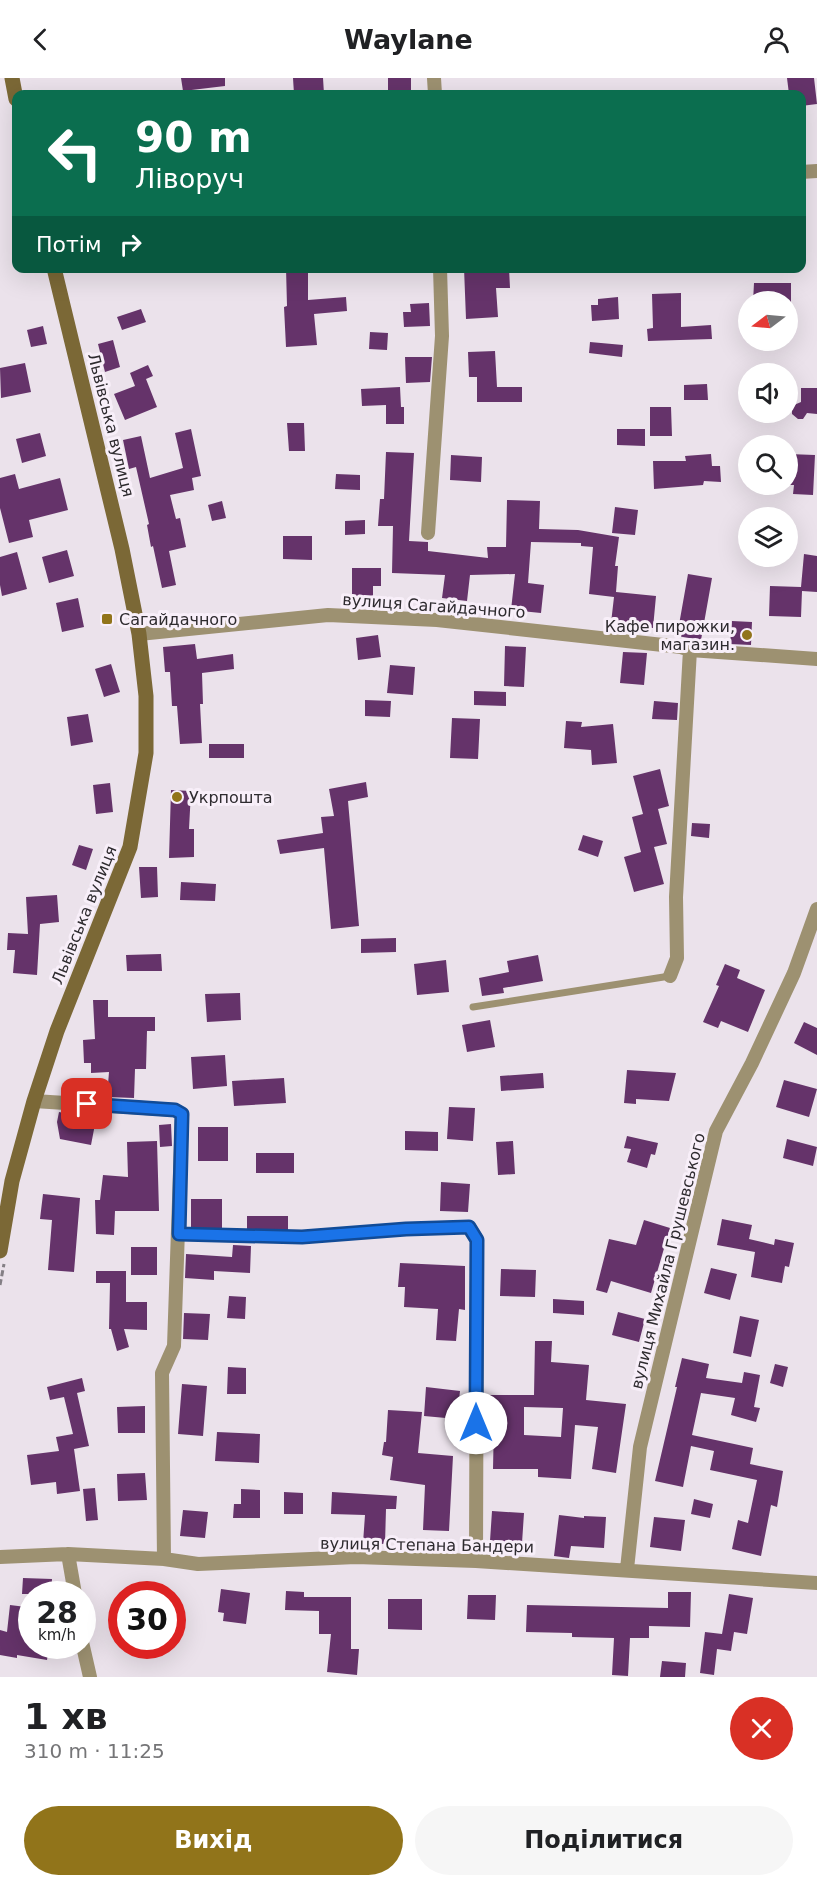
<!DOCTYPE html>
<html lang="uk">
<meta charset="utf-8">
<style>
:root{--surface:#fff;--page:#f6f6f6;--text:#202124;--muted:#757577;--accent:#91741a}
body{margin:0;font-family:"DejaVu Sans",sans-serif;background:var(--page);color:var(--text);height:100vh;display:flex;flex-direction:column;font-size:22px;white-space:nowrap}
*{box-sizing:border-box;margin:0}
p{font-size:20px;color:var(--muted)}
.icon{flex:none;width:33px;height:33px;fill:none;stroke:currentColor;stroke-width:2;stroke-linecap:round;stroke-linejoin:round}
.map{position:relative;height:1599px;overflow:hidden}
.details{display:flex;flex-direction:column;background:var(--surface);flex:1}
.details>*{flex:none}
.banner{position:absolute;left:12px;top:12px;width:794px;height:183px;border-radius:12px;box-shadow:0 6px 24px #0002;background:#0b6e4f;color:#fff;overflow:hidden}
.needle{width:39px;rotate:254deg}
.buttons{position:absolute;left:738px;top:213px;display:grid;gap:12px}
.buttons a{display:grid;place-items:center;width:60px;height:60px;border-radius:50%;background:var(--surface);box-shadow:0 6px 24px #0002;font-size:30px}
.speed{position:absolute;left:18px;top:1503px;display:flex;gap:12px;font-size:30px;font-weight:700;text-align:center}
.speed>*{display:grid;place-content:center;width:78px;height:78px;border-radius:50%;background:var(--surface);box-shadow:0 6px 24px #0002;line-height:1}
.speed small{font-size:15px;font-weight:400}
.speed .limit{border:9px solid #d22;background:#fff;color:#111}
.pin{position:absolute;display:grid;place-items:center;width:51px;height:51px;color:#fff;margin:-26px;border-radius:12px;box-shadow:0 3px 9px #0006}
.me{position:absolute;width:66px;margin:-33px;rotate:0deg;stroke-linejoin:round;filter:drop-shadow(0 0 4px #0008)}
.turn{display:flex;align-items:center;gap:21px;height:126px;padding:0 24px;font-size:27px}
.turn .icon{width:78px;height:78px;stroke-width:2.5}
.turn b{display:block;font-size:42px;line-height:51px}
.then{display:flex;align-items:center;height:57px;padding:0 24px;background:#0003;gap:12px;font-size:22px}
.round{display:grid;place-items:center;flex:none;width:63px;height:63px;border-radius:32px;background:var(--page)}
.summary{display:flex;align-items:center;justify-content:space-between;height:102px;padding:0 24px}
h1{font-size:36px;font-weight:800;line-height:45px}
.cta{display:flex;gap:12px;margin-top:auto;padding:12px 24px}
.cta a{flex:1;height:69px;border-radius:36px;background:var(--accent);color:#fff;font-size:24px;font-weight:800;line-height:69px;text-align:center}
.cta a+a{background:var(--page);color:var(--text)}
header{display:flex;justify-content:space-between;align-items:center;height:78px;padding:0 24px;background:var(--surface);font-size:27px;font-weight:800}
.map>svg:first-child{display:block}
</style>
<header><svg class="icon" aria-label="back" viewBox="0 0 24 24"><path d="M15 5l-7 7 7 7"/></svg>Waylane<svg class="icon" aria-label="person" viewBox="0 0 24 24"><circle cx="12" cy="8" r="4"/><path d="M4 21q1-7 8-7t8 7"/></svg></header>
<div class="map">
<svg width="817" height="1599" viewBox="0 0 817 1599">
<rect width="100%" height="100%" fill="#ebe2eb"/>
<!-- building -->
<path fill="#65336a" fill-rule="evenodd" d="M181,0h44v8l-42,5z
M293,0h30l1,16h-30z
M388,0h23v16h-23z
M787,0h27l3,26 -16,2v-12h-12z
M286,190h22v32l38,-3 1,14 -33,3 3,31 -31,2 -2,-40 3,-1z
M464,190h45l1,20h-14l2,29 -32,2z
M754,205h37v19h-38z
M681,215v34l30,-2 1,14 -64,2 -1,-12 6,-1 -1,-34z
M618,219l1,22 -27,2 -1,-16h7v-6z
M429,225l1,23 -26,1 -1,-15h8l-1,-8z
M141,231l5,13 -24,8 -5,-13z
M43,248l4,18 -16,3 -4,-17z
M370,254l18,1 -1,17 -18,-1z
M113,262l7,27 -15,5 -7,-28z
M590,264l33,3 -1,12 -33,-4z
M495,273l2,36h25v15h-45v-25h-8l-1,-25z
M405,279h27l-2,25 -24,1z
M25,285l6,29 -30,6 -1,-30z
M148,287l5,11 -7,3 11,28 -32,13 -11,-26 21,-8 -5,-13z
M707,306l1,16h-24v-15z
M400,309l1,20h3v17h-18v-19l-24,1 -1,-17z
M801,310h16v26l-10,-1 -4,6h-5l-6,-5v-6l2,-3 7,-3z
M650,329h21l1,29h-22z
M287,345h17l1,28h-16z
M191,351l10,47 -9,2 2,12 -24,5 6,24 4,-1 6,29 -17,4 7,34 -14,3 -9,-42 -2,1 -4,-22 2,-1 -13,-57 -7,2 -6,-29 18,-4 9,42 33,-10 -8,-35z
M617,351h28v17l-28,-1z
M40,355l6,23 -24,7 -6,-24z
M386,374l28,1 -5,88 19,1v9l60,7 -1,-11h19l1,-47 33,1 -1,28 39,1 41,7 -4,29h3l-2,26 40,4 -3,32 -42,-5 3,-26 -25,-3 4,-47 -12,-1v-3l-50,-1 -3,41 16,2 -3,28 -30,-3 4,-36 -45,1 -3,26 -25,-3 3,-23 -53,-2 1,-47h-15l2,-27h4z
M711,376l1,12h8l1,16 -17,-1 -1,4 -49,4 -1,-28h33l-1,-5z
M788,376l27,1 -2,40 -20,-1 1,-9h-6z
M451,377l31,2 -1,25 -31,-2z
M15,396l4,15 41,-11 8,32 -39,10 4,17 -24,6 -9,-35v-30z
M336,396l24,1v15l-25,-1z
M222,423l4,17 -14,3 -4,-16z
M615,429l23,3 -3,25 -23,-2z
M365,442v14l-20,1v-14z
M283,458h29v24l-29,-1z
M67,472l7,26 -25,7 -7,-26z
M17,474l10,37 -25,7 -2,-11v-28z
M804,476l13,2v36l-15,-1 -1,26 -32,-1 1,-30 31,1z
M352,490h29v18h-8v13h-21z
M688,496l24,4 -11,62 -24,-4z
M78,520l6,29 -22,5 -6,-29z
M732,543l20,1 -1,23 -21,-1z
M378,557l3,22 -23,3 -2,-22z
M195,566l2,15 36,-5 1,15 -32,4 1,31h-3l2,39 -22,1 -3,-38h-5l-2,-34h-5l-2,-25z
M505,568l21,1 -2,40 -20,-1z
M623,574l24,1 -3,32 -24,-2z
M111,586l9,28 -16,5 -9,-28z
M390,587l25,2 -2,28 -26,-2z
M474,613l32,1v14l-32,-1z
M365,622l26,1 -1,16 -25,-1z
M654,623l24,2 -1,17 -25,-1z
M88,636l5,28 -22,4 -4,-29z
M452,640l28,1 -2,40 -28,-1z
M566,643l16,1 -1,5 32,-3 4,39 -25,2 -1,-15 -27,-2z
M209,666h35v14h-35z
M660,691l9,37 -11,3 9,35 -13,3 10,37 -30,8 -10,-35 17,-5 -9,-35 11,-3 -10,-38z
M366,704l2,15 -20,4 11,125 -28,3 -7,-81 -44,6 -3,-14 46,-7 -2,-16 13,-1 -5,-27z
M110,705l3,29 -17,2 -3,-29z
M171,712l20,1 -2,38h5v28l-25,1z
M692,745l18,1 -1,14 -18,-2z
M583,757l20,6 -5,16 -20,-7z
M79,767l14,4 -7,21 -14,-5z
M139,789h18l1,30 -17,1z
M181,804l35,2 -1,17 -35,-1z
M57,817l2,27 -19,2 -3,51 -24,-2 2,-23h-8l1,-17 20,1 -2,-37z
M396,860v14l-35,1v-14z
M161,876l1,17h-35l-1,-16z
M538,877l5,26 -40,7 1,5 -22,3 -3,-18 30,-6 -2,-11z
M446,882l3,32 -32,3 -3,-31z
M725,886l15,6 -3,8 28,12 -17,42 -27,-11 -3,7 -15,-6 16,-36 -3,-1z
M240,915l1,27 -34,2 -2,-28z
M93,922h15v17h47v14h-8l-1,38h-11l-1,29 -27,-1 2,-25 -18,1v-10h-7l-1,-23 12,-1z
M490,942l5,27 -28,5 -5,-27z
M804,944l13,6v27l-23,-12z
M225,977l2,31 -34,3 -2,-32z
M627,992l49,3 -7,28 -33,-2v5l-12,-1z
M543,995l1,15 -43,3 -1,-15z
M284,1000l2,25 -52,3 -2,-25z
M784,1002l33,9 -8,28 -33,-10z
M449,1029l26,1 -2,33 -26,-2z
M59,1034l37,7 -5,26 -31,-6 -3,-17z
M171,1046l1,22 -12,1 -1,-22z
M198,1049h30v34h-30z
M405,1053l33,1v19l-33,-1z
M627,1058l31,7 -3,12 -4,-1 -4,14 -20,-6 4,-13 -7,-1z
M787,1061l30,8 -4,19 -30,-8z
M157,1063l2,70h-44l-1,24 -18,-1 -1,-34h5l3,-25 25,2 -1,-35z
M513,1063l2,33 -17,1 -2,-33z
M256,1075h38v20h-38z
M441,1104l29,2 -2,28 -28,-1z
M43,1116l37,4 -6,74 -26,-2 4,-50 -12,-1z
M191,1121h31v29h-31z
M247,1138h41v15l-41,-1z
M722,1141l30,6 -3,14 25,6 1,-6 19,4 -5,24 -4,-1 -3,17 -31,-6 4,-25 -38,-7z
M644,1142l26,8 -19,65 -40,-12 -4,12 -11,-3 13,-51 27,6z
M233,1167l18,1 -1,27 -36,-2v9l-29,-2 1,-24 46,3z
M131,1169h26v28h-26z
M400,1185l65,3v44l-6,-1 -3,32 -20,-1 2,-31 -34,-2 1,-20h-7z
M711,1190l26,6 -7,26 -26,-7z
M501,1191l35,1 -1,27 -35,-1z
M96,1193h30v31h21v28l-23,-1 5,18 -12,4 -6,-22h-2l1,-46h-14z
M229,1218l17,1 -1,22 -18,-1z
M553,1221l31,2v14l-31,-2z
M618,1234l27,7 -6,23 -27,-7z
M184,1235l26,1 -2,26 -25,-1z
M740,1238l19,4 -8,37 -18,-4z
M535,1263h17l-1,21 38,3 -3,35 40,4 -10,69 -24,-4 6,-42 -23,-2 -4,54 -33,-2v-8h-45l1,-48h-4v-26h44zM524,1329l39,1 -2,29 -37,-2z
M682,1280l27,6 -3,14 36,5 2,-11 16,3 -6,32 6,1 -4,14 -25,-7 4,-17 -34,-5 -9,42 61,13 -3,16 33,7 -6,36 -6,-2 -10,51 -29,-7 6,-29 10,3 9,-43 -47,-10 4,-19 -23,-5 -8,41 -28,-6 22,-94h-2z
M775,1286l13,3 -5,20 -13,-4z
M228,1289l18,1v26h-19z
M82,1300l3,13 -8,2 12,53 -15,3 6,42 -23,3 -1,-12 -25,3 -4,-30 32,-4 -3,-14 17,-3 -9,-37 -14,3 -3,-13z
M182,1306l25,2 -4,50 -25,-2z
M426,1309l34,4 -3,28 -33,-3z
M145,1328v27h-27l-1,-26z
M388,1332l34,2 -4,41 35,3 -4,75 -26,-1 2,-45 -35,-5 3,-23 -11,-2 2,-13h2z
M217,1354l43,2 -1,29 -44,-2z
M145,1395l2,27 -29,1 -1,-27z
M95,1410l3,32 -12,1 -3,-32z
M241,1411l19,1v28h-27l1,-14h7z
M284,1414l19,1v21h-19z
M332,1414l65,4 -1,13h-10l-1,35 -22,-1 2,-28 -34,-1z
M694,1421l19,5 -3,14 -19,-4z
M183,1432l25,2 -3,26 -25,-2z
M492,1433l32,2 -2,30 -32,-2z
M559,1437l25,3v-2l22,1 -2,31 -33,-2 -2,12 -15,-2z
M654,1439l31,3 -4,31 -31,-4z
M23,1500l29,1 -1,15h-29z
M221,1511l29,4 -4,31 -23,-3 1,-8 -6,-1z
M286,1513l18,1v5h47v52h8l-2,26 -30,-3 4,-38h-12v-23l-34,-1z
M668,1514h23l-1,35 -41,-1v12h-19l-2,38 -16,-1 2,-37 -42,-1v-4l-46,-1 1,-27 141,3z
M729,1516l24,4 -6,36 -13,-2 -3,19 -14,-2 -3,26 -14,-2 5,-41 17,2z
M468,1517h28l-1,25 -28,-1z
M388,1521h34v31l-34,-1z
M10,1527l16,2 -3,27 9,1v11h17l-2,14 -30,-5v3l-17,-3v-25l7,2z
M662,1583l24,2 -1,14h-25z"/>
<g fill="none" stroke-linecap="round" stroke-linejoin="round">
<!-- path -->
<path stroke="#847f85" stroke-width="3" stroke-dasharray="6 3" stroke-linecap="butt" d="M0,1207l4,-21"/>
<!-- lane -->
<path stroke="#9d9171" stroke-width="7" d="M473,929l197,-31
M179,1156l123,3 148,-11 19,1"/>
<!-- street -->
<path stroke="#9d9171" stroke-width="14" d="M434,0l1,16
M801,94l16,-1
M428,455l14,-197 -2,-68
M139,556l189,-19 109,5 244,27 9,3 127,9
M670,898l7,-18 -1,-61 14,-247
M34,1023l141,9 7,4 -8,232 -12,27 2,186
M469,1149l8,13 -1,321
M68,1476l7,40
M0,1479l68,-3 96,5 34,5 158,-7 120,4 341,22
M627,1491l13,-122 76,-316 36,-68 42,-90 23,-64
M82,1564l8,35"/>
<!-- secondary -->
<path stroke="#7b6836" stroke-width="15" d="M12,0l4,21
M0,1173l12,-70 22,-80 23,-70 73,-184 16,-94v-57l-7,-62 -17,-85 -68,-281"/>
</g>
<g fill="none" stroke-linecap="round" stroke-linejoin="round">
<defs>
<path id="route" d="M87,1026l88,6 7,4 -3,120 123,3 104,-8 63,-2 8,13 -1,183"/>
</defs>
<!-- route casing -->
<use href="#route" stroke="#114b97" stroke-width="15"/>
<!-- route -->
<use href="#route" stroke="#1a73e8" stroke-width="10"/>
</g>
<!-- markers -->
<g fill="#91741a" stroke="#f8eff9" stroke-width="2">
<rect x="101" y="535" width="12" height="12" rx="3"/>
<circle cx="747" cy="557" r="6"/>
<circle cx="177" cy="719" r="6"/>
</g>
<g text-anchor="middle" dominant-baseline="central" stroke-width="6" stroke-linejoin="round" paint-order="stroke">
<!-- street labels -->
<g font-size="16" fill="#2e2b2f" stroke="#f8eff9">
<text transform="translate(111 347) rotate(76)">Львівська вулиця</text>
<text transform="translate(434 528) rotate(4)">вулиця Сагайдачного</text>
<text transform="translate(84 837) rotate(-68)">Львівська вулиця</text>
<text transform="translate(668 1183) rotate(-76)">вулиця Михайла Грушевського</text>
<text transform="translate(427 1467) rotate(1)">вулиця Степана Бандери</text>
</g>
<!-- poi labels -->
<g font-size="16" fill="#2e2b2f" stroke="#f8eff9" text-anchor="start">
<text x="119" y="541">Сагайдачного</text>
<text x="735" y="548" text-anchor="end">Кафе пирожки,<tspan x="735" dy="18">магазин.</tspan></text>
<text x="189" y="719">Укрпошта</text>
</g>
</g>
</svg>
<div class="buttons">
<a><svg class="needle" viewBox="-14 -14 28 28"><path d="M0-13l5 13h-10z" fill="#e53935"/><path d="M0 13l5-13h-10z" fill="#757577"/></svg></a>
<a><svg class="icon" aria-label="sound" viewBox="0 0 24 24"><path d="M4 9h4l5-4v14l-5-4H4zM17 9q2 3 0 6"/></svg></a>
<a><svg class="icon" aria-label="search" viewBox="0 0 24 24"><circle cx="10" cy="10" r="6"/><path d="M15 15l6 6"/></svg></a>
<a><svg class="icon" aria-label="layers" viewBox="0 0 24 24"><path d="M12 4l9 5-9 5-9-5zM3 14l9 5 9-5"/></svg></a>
</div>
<div class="speed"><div>28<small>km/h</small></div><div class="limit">30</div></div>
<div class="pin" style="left:87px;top:1026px;background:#d93025"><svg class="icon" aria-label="arrive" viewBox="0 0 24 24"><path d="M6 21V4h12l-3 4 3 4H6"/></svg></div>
<svg class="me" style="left:476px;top:1345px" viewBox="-20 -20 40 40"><circle r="19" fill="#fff"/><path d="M0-13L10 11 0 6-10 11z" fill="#1a73e8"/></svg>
<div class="banner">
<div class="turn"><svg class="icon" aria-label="left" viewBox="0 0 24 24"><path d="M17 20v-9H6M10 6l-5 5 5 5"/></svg><div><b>90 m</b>Ліворуч</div></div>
<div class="then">Потім<svg class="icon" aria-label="right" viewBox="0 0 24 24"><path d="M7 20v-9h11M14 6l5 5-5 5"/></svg></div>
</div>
</div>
<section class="details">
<div class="summary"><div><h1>1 хв</h1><p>310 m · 11:25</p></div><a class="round" style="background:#d93025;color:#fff"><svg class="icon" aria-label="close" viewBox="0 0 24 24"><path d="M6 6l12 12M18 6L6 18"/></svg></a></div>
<div class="cta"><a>Вихід</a><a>Поділитися</a></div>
</section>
